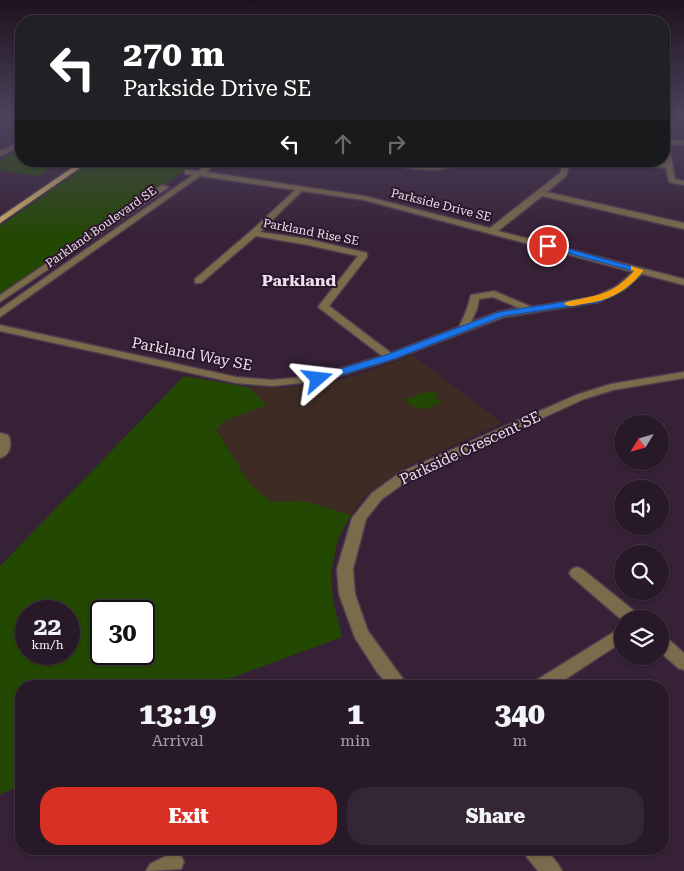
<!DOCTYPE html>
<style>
:root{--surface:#281928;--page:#342634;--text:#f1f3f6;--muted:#a5a0a8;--line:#443845;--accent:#d93025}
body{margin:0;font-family:"Roboto Serif",serif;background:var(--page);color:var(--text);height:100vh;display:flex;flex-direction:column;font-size:19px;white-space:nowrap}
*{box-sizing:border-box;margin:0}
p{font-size:16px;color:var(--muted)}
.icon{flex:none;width:28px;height:28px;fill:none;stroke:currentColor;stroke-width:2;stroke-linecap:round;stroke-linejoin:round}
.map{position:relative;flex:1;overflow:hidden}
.side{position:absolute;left:15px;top:680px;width:654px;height:175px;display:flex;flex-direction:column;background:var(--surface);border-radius:20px;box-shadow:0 1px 4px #0004,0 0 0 1px var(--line)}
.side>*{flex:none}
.banner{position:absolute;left:15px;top:15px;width:655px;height:152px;border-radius:20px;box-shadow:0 1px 4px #0004,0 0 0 1px var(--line);background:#202124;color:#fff;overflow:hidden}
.needle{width:32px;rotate:233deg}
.fabs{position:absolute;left:614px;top:415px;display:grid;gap:10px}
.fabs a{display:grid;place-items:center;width:55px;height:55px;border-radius:50%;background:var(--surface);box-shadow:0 1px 4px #0004,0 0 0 1px var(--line);font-size:25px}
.speed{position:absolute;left:15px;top:600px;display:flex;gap:10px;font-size:25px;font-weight:700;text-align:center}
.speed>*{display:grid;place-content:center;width:65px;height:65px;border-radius:50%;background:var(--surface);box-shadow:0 1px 4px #0004,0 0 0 1px var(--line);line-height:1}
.speed small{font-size:12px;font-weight:400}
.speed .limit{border:2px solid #111;border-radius:8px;background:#fff;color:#111}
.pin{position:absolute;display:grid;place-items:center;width:42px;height:42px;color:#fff;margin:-21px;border:2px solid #fff;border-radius:50%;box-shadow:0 1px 5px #0007}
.me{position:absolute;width:55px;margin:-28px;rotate:73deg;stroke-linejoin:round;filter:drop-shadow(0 0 4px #0008)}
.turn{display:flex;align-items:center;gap:18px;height:105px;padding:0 25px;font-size:22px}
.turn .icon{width:65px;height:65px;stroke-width:2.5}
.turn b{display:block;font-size:35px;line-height:42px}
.lanes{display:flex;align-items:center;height:48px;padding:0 25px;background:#0003;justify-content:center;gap:25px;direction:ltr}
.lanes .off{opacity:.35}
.eta{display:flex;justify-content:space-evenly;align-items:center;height:85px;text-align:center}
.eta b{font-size:30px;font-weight:800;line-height:35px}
.primary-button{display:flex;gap:10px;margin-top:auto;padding:10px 25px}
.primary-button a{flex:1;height:58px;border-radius:20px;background:var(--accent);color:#fff;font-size:20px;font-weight:800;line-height:58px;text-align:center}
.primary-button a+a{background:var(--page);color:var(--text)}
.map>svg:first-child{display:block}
</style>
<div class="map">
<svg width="684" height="871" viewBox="0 0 684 871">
<rect width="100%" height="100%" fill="#362136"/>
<!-- education -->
<path fill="#3e2c24" d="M413,355l89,68 -98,45 -40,28 -13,19 -47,-14 -33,2 -24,-23 -31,-52 8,-7 42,-16 -18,-18 37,1 50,-7 26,-7z"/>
<!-- green -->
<path fill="#234802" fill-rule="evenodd" d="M21,149v12h38l-21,15 -38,-6v-10z
M93,161h106l-199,133v-68z
M184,376l64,11 19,18 -43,16 -8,8 33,54 22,19 33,-1 47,14 -13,23 -7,35 2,27 9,37 -133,49h-188v100l-21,8v-228zM69,611v43h-43v-43zM144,611v43h-43v-43z
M428,391l7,1v5l7,5c-18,8 -21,11 -37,-2z"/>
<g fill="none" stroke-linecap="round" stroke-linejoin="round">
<defs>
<path id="minor" d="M671,116h13v3z
M670,140l14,1v4h-15l6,34 9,2v4l-15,-3 -3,-14 -54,-7 53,2 -1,-21z
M21,142v4l-21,10v-5z
M212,161h8l-14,11 158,24 126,32 70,-55 3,-12h7l-4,15 -19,16 137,31v6l-142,-33 -44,35 186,48v6l-42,-11 -18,16 -25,12 -95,15 -110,42 -72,22 -50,5 -36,-3 -236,-52v-6l236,52 36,3 45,-4 65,-20 -64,-49 40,-51 -50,-11 -52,-9 -55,47h-6v-4l56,-48 44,-41 -95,-14 -200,141v-8l193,-134 -8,-1v-4l13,1zM302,191l62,9 269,72 -16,14 -23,11 -62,10 -38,-16 -23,4 -4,14 -8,18 -68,26 -62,-47 38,-49v-4l-59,-14 -48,-7zM493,297l26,11 -21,4 -27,10 6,-13 2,-10z
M388,161l47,4 27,-4c-15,13 -58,10 -74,0z
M162,185l7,2 -169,115v-7z
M684,372v6l-71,12 -29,9 -173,79 -29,21 -16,20 -13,50 2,25 13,37 40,55h-19l-12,-14 -22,-34 -16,-44 -2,-25 15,-51 20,-25 29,-21 175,-77 35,-11z
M0,433l8,2c5,9 2,20 -8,23z
M577,567l5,2 56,45 2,5h-18v1l-50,-43 -3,-4 3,-4z
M622,627v15l-67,44h-23l3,-5z
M660,635l6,2 18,16v17l-6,-2 -18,-16z
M523,849h23l12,15 4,7h-24l-12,-15z
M174,852l7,3 3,7 -3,7 -35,2 4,-7z"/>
<path id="major" d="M82,161h8l-90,62v-6z"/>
</defs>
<!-- minor casing -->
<use href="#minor" stroke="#503c50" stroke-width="3"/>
<!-- major casing -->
<use href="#major" stroke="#503c50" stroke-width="3"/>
<!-- minor -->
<use href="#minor" fill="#7a6c4b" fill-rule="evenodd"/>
<!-- major -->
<use href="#major" fill="#ccae66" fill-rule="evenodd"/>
</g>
<!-- sky -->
<linearGradient id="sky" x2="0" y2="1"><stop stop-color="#1e121e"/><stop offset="0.49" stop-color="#4c435d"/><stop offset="1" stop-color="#4c435d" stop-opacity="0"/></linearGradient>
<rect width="684" height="238" fill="url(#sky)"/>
<!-- route -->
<path fill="#1a73e8" stroke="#114b97" d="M548,243l96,27c-12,16 -26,25 -45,32l-95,14 -110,43 -72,22h-8l-1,-2 1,-2 72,-22 113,-43 96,-15c16,-5 28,-13 39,-26l-89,-24 -1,-1z"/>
<!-- slow -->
<path fill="#f59e0b" d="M631,266l13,4c-16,21 -35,31 -61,34 -6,1 -13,4 -19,0l2,-2c32,-8 44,-5 68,-31l-3,-1z"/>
<g text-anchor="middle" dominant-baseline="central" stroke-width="4" stroke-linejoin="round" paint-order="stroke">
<!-- far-street labels -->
<g font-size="12" fill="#eee0ee" stroke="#2b172b">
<text transform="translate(441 205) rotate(14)">Parkside Drive SE</text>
<text transform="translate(101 227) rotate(-35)">Parkland Boulevard SE</text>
<text transform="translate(311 232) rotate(11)">Parkland Rise SE</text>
</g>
<!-- street labels -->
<g font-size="15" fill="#eee0ee" stroke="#2b172b">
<text transform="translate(192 354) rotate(11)">Parkland Way SE</text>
<text transform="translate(470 448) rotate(-25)">Parkside Crescent SE</text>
</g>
<!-- far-district labels -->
<g font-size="16" font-weight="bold" fill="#eee0ee" stroke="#2b172b">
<text x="299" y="280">Parkland</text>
</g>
</g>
</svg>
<div class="fabs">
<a><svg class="needle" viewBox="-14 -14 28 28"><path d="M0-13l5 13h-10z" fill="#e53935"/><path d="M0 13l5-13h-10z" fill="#a5a0a8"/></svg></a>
<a><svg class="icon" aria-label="sound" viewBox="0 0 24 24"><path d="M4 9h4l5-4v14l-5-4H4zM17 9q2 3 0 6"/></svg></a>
<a><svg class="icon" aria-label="search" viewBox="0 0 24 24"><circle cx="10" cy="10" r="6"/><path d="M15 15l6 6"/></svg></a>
<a><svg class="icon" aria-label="layers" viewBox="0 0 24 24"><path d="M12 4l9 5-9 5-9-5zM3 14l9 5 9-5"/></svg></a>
</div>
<div class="speed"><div>22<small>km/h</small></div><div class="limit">30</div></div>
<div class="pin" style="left:548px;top:246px;background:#d93025"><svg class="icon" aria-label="arrive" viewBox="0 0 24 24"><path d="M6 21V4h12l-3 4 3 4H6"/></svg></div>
<svg class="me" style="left:318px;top:379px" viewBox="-20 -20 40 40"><path d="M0-17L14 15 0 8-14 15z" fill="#1a73e8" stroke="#fff" stroke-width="4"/></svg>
<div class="banner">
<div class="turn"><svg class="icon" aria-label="left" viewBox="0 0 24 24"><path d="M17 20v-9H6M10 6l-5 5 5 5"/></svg><div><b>270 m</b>Parkside Drive SE</div></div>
<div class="lanes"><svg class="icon" aria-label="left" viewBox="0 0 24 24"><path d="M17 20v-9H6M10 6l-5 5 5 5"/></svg><svg class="icon off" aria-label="ahead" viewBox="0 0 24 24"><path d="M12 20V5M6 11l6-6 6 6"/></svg><svg class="icon off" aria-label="right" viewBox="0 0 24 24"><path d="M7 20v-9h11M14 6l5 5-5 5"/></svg></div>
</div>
<section class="side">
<div class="eta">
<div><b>13:19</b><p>Arrival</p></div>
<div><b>1</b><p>min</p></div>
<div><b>340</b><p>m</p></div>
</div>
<div class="primary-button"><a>Exit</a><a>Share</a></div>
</section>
</div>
